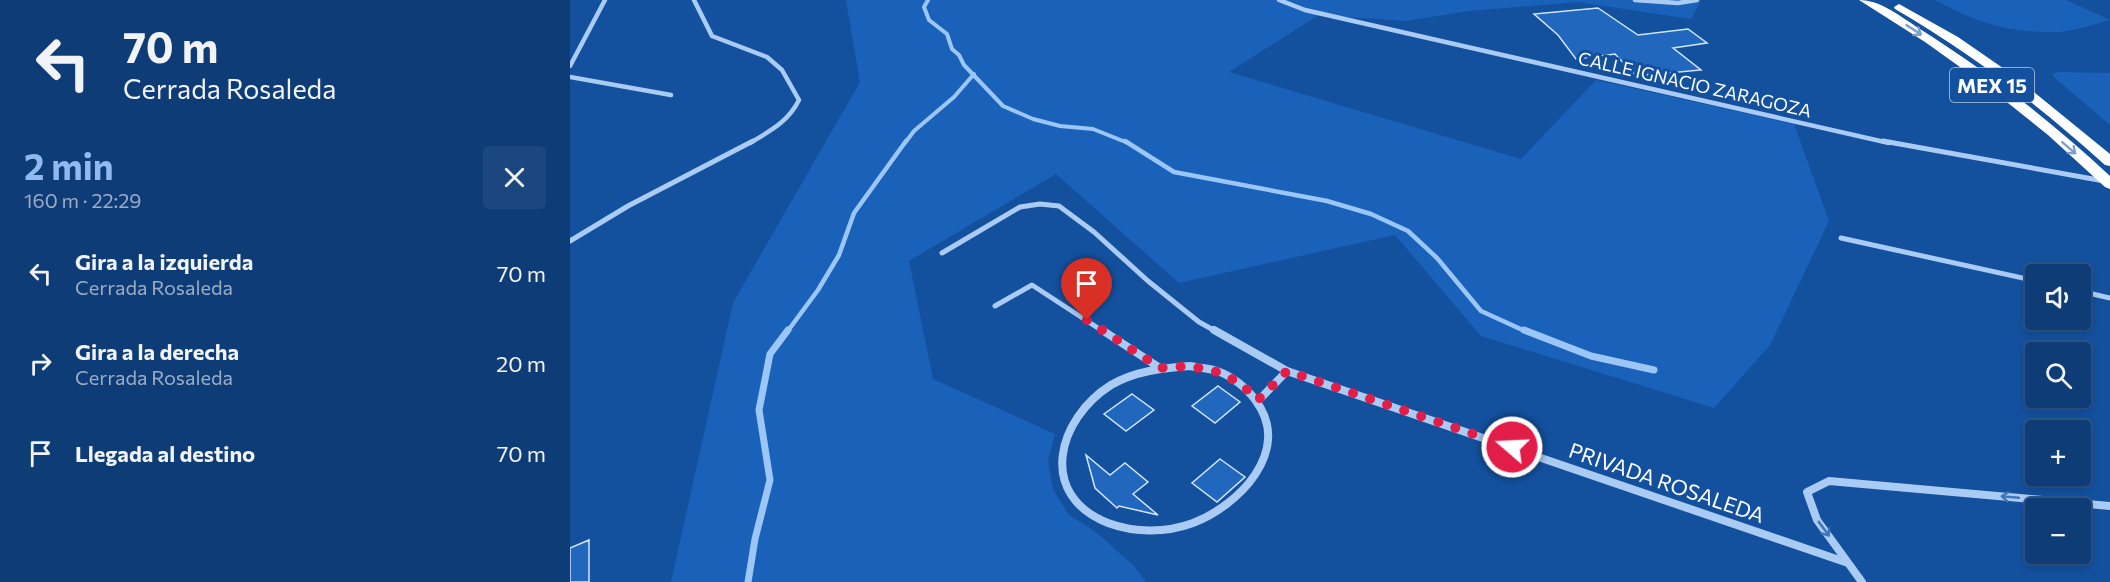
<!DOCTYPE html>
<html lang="es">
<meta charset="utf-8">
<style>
:root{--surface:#0e3c76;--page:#1c477e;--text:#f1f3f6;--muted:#9badc5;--line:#2e5688;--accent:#90b9f0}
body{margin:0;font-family:Commissioner,sans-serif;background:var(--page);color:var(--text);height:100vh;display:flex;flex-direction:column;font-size:22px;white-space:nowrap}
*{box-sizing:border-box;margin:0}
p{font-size:20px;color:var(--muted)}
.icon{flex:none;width:33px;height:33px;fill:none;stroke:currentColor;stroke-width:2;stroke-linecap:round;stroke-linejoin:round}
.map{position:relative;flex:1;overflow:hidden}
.side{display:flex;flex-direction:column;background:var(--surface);width:570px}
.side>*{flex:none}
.top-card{background:#0e3c76;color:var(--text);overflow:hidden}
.controls{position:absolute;left:1455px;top:264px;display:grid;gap:12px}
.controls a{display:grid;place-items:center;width:66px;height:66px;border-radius:6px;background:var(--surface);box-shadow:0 3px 9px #0003,0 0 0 2px var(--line);font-size:30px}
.pin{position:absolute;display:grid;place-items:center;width:51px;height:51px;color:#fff;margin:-62px -26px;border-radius:50% 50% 50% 0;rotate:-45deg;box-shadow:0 0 6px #0007}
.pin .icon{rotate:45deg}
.me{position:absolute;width:66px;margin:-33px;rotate:289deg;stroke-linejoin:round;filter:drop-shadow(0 0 4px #0008)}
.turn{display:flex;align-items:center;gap:21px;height:126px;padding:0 24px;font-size:27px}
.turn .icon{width:78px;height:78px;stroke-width:2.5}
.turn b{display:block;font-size:42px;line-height:51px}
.round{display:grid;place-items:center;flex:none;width:63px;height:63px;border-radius:6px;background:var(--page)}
.overview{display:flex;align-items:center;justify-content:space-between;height:102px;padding:0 24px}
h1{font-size:36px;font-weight:700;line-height:45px;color:var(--accent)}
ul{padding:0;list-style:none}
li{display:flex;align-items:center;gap:18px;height:90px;padding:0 24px}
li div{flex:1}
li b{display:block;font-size:22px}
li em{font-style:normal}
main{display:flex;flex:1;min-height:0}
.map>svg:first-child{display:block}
</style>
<main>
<section class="side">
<div class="top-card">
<div class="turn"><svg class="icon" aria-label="left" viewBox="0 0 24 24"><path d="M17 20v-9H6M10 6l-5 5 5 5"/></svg><div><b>70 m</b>Cerrada Rosaleda</div></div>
</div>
<div class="overview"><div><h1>2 min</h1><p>160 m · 22:29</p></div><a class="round"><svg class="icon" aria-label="close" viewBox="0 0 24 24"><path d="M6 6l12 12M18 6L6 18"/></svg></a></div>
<ul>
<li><svg class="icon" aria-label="left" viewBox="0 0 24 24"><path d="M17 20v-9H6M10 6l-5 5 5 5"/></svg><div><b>Gira a la izquierda</b><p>Cerrada Rosaleda</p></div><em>70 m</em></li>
<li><svg class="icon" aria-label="right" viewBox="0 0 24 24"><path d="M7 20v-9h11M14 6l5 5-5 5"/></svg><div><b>Gira a la derecha</b><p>Cerrada Rosaleda</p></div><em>20 m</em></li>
<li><svg class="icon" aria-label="arrive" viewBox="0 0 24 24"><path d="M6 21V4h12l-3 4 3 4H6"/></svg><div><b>Llegada al destino</b></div><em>70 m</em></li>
</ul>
</section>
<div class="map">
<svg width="1540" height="582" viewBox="0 0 1540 582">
<rect width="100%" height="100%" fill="#13509e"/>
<!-- green -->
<path fill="#1a62b9" d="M276,0h855l-10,19 -113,-17 -109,9 -63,10 -87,-6 -90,57 292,87 75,-79 198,44 35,97 -59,124 -56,63 -233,-72 -86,-101 -216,48 -123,-109 -147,87 24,118 122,55 -7,27 5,29 16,25 27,17 38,34 12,16h-475l62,-279 127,-221z
M1365,0h131l44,20c-16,4 -35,11 -50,12 -49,1 -82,-8 -125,-32z
M1488,72l52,1v52l-54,-46 -4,-5z"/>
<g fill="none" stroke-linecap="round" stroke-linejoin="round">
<!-- stream-far2 -->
<path stroke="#9cc6f7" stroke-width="4" d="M358,0l-4,7 5,13 18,14 5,15 7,6 5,10 39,41 30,13 27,7 33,3 35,14
M335,143l9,-12 40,-34 20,-23"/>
<!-- stream-far1 -->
<path stroke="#9cc6f7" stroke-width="4.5" d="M555,141l49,31 153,29 44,13 37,17 29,27 44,53 46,21
M217,332l31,-42 21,-35 15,-42 52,-72"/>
<!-- stream -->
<path stroke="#9cc6f7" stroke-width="7" d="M954,330l67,26 63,14
M178,582l7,-43 15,-59 -11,-70 11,-56 18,-24"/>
</g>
<!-- building -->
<path fill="#2167bd" stroke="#d2e6fe" stroke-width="1.5" d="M1028,8l40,27 50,-6 19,14 -34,5 28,22 -65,6 -21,-22 -39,5 -18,-24 -24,-21z
M648,386l22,16 -25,21 -23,-17z
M562,394l22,16 -28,21 -22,-17z
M516,455l24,20 15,-12 23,19 -15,12 25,21 -39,-9 -2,2 -22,-20z
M650,459l25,18 -28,25 -25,-19z
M19,540v42h-19v-34z"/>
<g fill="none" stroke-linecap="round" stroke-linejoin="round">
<!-- street-far2 -->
<path stroke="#aacbf4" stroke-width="4.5" d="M124,0l18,36 55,21 15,13 17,30c-11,22 -29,31 -49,43
M709,0l26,10 584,133
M1065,0l43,3 19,-3
M0,66l35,-66
M0,77l101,18"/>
<!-- street-far1 -->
<path stroke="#aacbf4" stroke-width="5" d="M1313,141l221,40
M1271,238l195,43
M0,241l58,-35 125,-65
M372,253l78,-46 20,-3 19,2 35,26 54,49 51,41 18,10
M1510,291l30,7
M425,306l37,-21 72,47"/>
<!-- street -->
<path stroke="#aacbf4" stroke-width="8" d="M532,330l58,38
M644,330l73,41 561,192
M620,366c9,2 18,2 27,5 15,5 30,17 39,30 37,50 -18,105 -63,122 -27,10 -58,10 -85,0 -71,-28 -51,-104 3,-138 24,-14 52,-17 79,-19z
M688,401l29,-30
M1292,582l-45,-62 -10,-28 22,-11 281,25"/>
<!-- highway -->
<path fill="#fff" fill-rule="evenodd" d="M1289,0c22,0 42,17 61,29 68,43 131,92 190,147v13l-5,-2 -57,-52 -60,-48 -63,-45z
M1329,4l59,33 55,38 97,79v12l-5,-1c-65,-59 -134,-112 -210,-156l-1,-2z"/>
</g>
<!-- one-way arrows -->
<defs><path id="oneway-shaft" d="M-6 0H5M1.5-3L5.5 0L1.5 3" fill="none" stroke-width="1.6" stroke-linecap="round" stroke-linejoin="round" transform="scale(1.5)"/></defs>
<g stroke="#7d9fca">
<use href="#oneway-shaft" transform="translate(1344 30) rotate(33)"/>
<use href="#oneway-shaft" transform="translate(1499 148) rotate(41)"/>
</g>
<g stroke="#4075b8">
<use href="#oneway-shaft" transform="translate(1440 497) rotate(-175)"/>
<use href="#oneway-shaft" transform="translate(1254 529) rotate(54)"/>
</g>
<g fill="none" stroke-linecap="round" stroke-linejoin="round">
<!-- route -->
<path stroke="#e11d48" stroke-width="10" stroke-dasharray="0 18" d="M517,320l73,48 30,-2 27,6 23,11 18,17 29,-29 225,76"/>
</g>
<g text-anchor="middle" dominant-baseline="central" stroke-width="6" stroke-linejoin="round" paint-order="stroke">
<!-- far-street labels -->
<g font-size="18" fill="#fff" stroke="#13509e">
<text transform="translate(1125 84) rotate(13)">CALLE IGNACIO ZARAGOZA</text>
</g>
<!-- shield labels -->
<rect fill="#13509e" stroke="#b8cae2" stroke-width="1.5" x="1380" y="68" width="84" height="34" rx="4.5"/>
<g font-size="20" font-weight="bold" fill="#fff">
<text x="1422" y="85">MEX 15</text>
</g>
<!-- street labels -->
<g font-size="21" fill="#fff" stroke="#13509e">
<text transform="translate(1097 482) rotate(19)">PRIVADA ROSALEDA</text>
</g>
</g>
</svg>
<div class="controls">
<a><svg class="icon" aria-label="sound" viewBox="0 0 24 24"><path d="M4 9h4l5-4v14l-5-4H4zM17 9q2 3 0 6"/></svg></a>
<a><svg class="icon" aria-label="search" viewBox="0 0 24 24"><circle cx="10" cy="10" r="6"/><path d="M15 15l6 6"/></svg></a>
<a>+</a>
<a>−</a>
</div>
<div class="pin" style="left:517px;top:320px;background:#d93025"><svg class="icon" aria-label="arrive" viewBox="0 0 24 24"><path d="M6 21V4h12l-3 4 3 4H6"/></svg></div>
<svg class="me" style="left:942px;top:447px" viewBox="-20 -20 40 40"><circle r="17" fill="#e11d48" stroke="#fff" stroke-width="3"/><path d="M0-11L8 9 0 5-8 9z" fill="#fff"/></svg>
</div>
</main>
